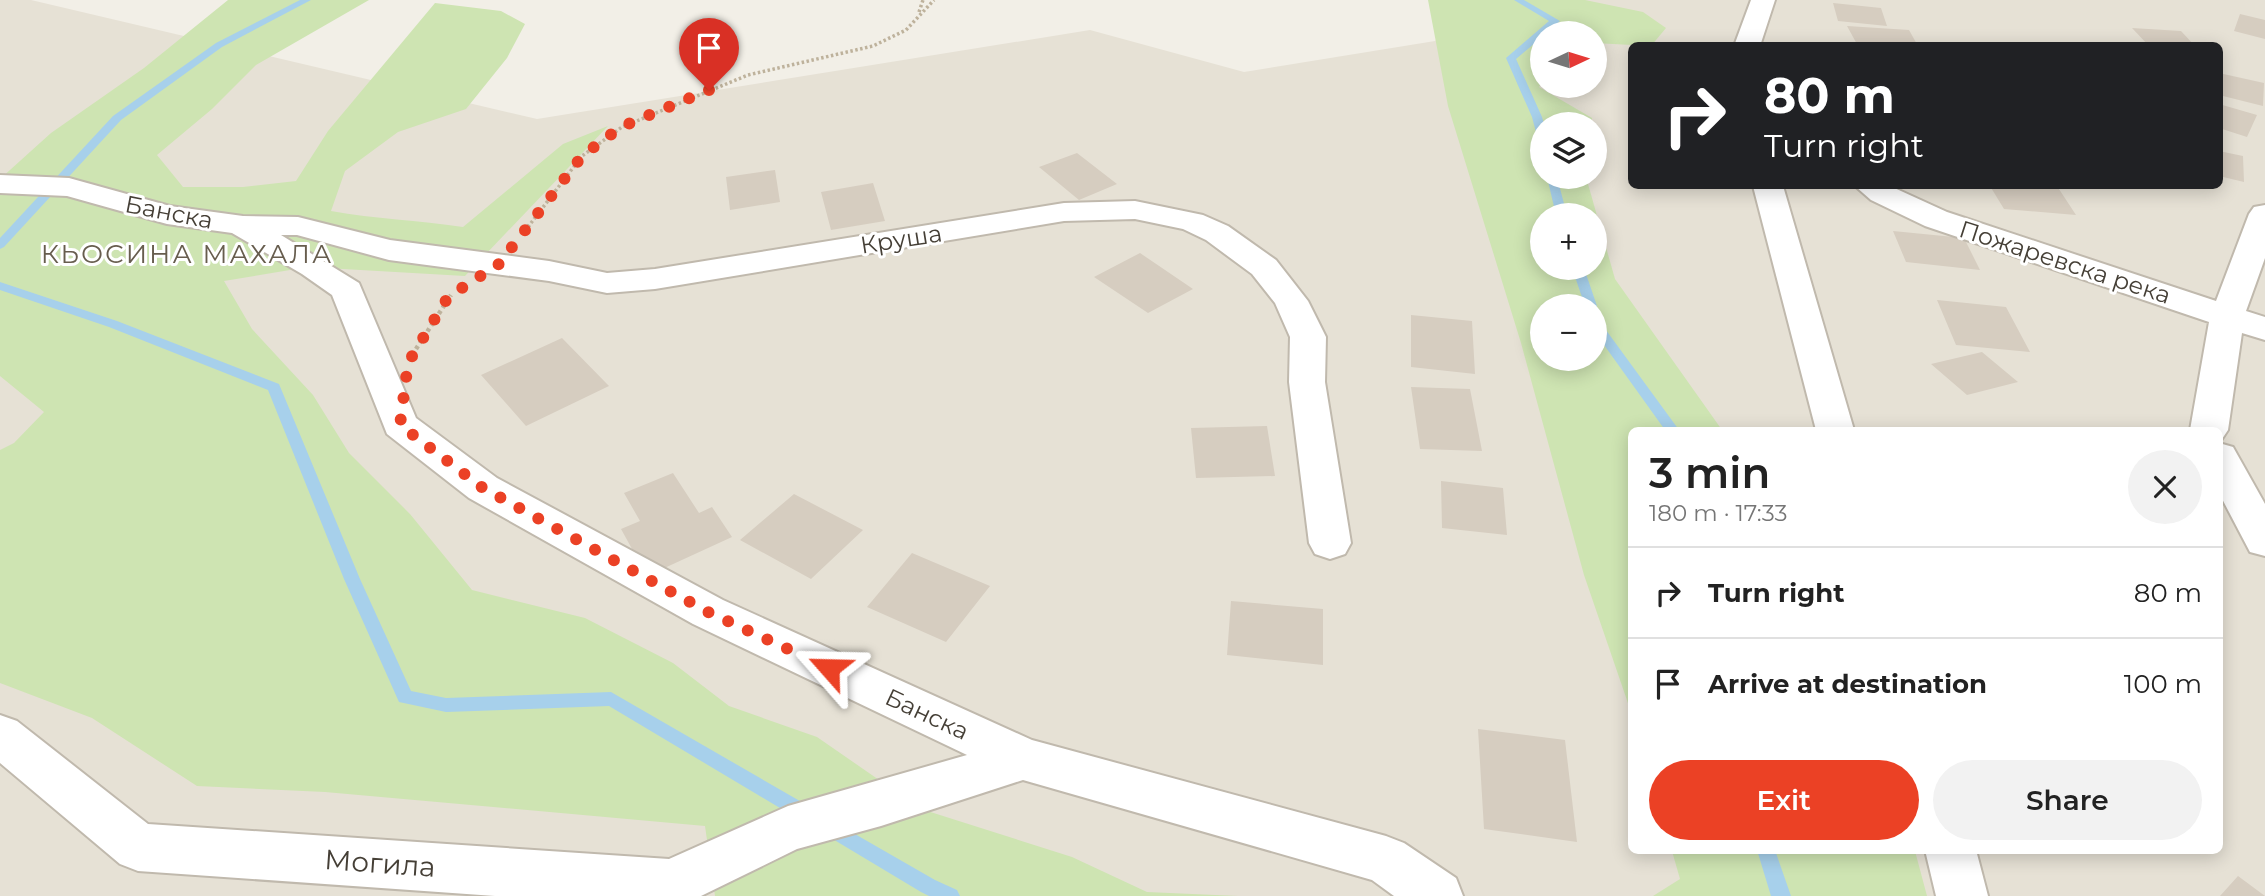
<!DOCTYPE html>
<meta charset="utf-8">
<style>
:root{--surface:#fff;--page:#f2f2f2;--text:#222;--muted:#767676;--line:#e0e0e0;--accent:#eb4125}
body{margin:0;font-family:Montserrat,sans-serif;background:var(--page);color:var(--text);height:100vh;display:flex;flex-direction:column;font-size:26px;white-space:nowrap}
*{box-sizing:border-box;margin:0}
p{font-size:23px;color:var(--muted)}
.icon{flex:none;width:38px;height:38px;fill:none;stroke:currentColor;stroke-width:2;stroke-linecap:round;stroke-linejoin:round}
.map{position:relative;flex:1;overflow:hidden}
.drawer{position:absolute;left:1628px;top:427px;width:595px;height:427px;display:flex;flex-direction:column;background:var(--surface);border-radius:10px;box-shadow:0 4px 18px #0003}
.drawer>*{flex:none}
.top-card{position:absolute;left:1628px;top:42px;width:595px;height:147px;border-radius:10px;box-shadow:0 4px 18px #0003;background:#202124;color:#fff;overflow:hidden}
.needle{width:46px;rotate:86deg}
.buttons{position:absolute;left:1530px;top:21px;display:grid;gap:14px}
.buttons a{display:grid;place-items:center;width:77px;height:77px;border-radius:50%;background:var(--surface);box-shadow:0 4px 18px #0003;font-size:35px}
.pin{position:absolute;display:grid;place-items:center;width:60px;height:60px;color:#fff;margin:-72px -30px;border-radius:50% 50% 50% 0;rotate:-45deg;box-shadow:0 0 7px #0007}
.pin .icon{rotate:45deg}
.me{position:absolute;width:77px;margin:-38px;rotate:295deg;stroke-linejoin:round;filter:drop-shadow(0 0 5px #0008)}
.turn{display:flex;align-items:center;gap:24px;height:147px;padding:0 21px;font-size:32px}
.turn .icon{width:91px;height:91px;stroke-width:2.5}
.turn b{display:block;font-size:49px;line-height:60px}
.round{display:grid;place-items:center;flex:none;width:74px;height:74px;border-radius:37px;background:var(--page)}
.headline{display:flex;align-items:center;justify-content:space-between;height:119px;padding:0 21px}
h1{font-size:42px;font-weight:600;line-height:52px}
.button{display:flex;gap:14px;margin-top:auto;padding:14px 21px}
.button a{flex:1;height:80px;border-radius:42px;background:var(--accent);color:#fff;font-size:28px;font-weight:600;line-height:80px;text-align:center}
.button a+a{background:var(--page);color:var(--text)}
ul{padding:0;list-style:none}
li{display:flex;align-items:center;gap:21px;height:91px;padding:0 21px;border-top:2px solid var(--line)}
li div{flex:1}
li b{display:block;font-size:26px}
li em{font-style:normal}
.map>svg:first-child{display:block}
</style>
<div class="map">
<svg width="2265" height="896" viewBox="0 0 2265 896">
<rect width="100%" height="100%" fill="#f2efe7"/>
<!-- residential -->
<path fill="#e6e1d5" fill-rule="evenodd" d="M0,0h31l506,119 553,-89 154,42 191,-31 49,-41h781v896h-2265zM1542,33h52v53h-52zM1631,46h588v140h-588zM1542,124h52v53h-52zM1542,215h52v53h-52zM1542,306h52v53h-52zM1631,430h588v420h-588z"/>
<!-- green -->
<path fill="#cee4b2" fill-rule="evenodd" d="M228,0h141l-113,65 -44,44 -55,46 26,32h60l53,-6 32,-50 107,-128 66,8 24,13 -18,34 -41,51 -68,23 -53,39 -14,40c44,8 87,9 132,16l100,-83 45,-18 -143,150 -157,-9 -84,14 28,48 61,66 36,58 61,61 62,76 113,28 88,45 56,43 88,31 104,72 151,48 75,35 91,4h-523l-10,-70 -380,-34 -128,-6 -105,-68 -92,-35v-233l14,-7 30,-31 -44,-36v-197l51,-46 93,-65z
M1428,0h157l58,12 23,16 -15,18 -57,-3v-10h-52v50l-3,4 53,31v6h-50v53h44l29,102 107,151h-91v282l-47,-137 -63,-232 -73,-237zM1542,215h52v53h-52zM1542,306h52v53h-52z
M1672,851h243l12,45h-274l27,-17z"/>
<g fill="none" stroke-linecap="round" stroke-linejoin="round">
<!-- stream -->
<path fill="#a7d0eb" fill-rule="evenodd" d="M300,0h11l-89,47 -101,73 -117,127 -4,2v-11l113,-122 103,-73z
M1514,0h10l36,21 -14,12h-4v4l-26,22 26,58 2,7h-2v15l-5,-3 -5,-19 -26,-59 43,-37z
M1547,177h10l10,38h-11z
M1572,268h12l13,38 -2,3 -1,-3h-9z
M0,282l117,39 162,63 81,195 51,112 35,7 165,-6 201,116 3,6 -3,6 -6,2 -6,-2 -191,-114 -163,6 -47,-10 -55,-123 -76,-189 -159,-63 -109,-37z
M1594,313l4,1 5,12 76,104h-14l-71,-99z
M827,818l108,62 22,10 3,6h-31l-8,-4 -100,-60 -3,-6 3,-6z
M1757,850h18l16,46h-20z"/>
</g>
<!-- building -->
<path fill="#d6cdc0" d="M1833,3l48,5 6,18 -49,-5z
M2240,14l25,6v19l-31,-8z
M1847,26l62,4 9,16h-60z
M2132,28l49,3 14,15h-46z
M2219,73l45,10 -1,23 -44,-11z
M2219,104l38,11 -10,22 -28,-9z
M2219,151l24,5 1,26 -25,-6z
M1077,153l40,31 -38,16 -40,-33z
M775,170l5,32 -50,8 -4,-33z
M873,183l12,38 -54,9 -10,-38z
M1990,186h67l19,29 -72,-6z
M1893,231l71,7 16,32 -74,-8z
M1140,253l53,36 -45,24 -54,-36z
M1937,300l69,7 24,45 -74,-7z
M1411,315l61,6 3,53 -64,-7z
M562,338l47,48 -83,40 -45,-51z
M1982,352l36,30 -51,13 -36,-31z
M1411,387l59,2 12,62 -62,-2z
M1267,426l8,50 -79,2 -5,-50z
M673,473l26,40 13,-6 20,30 -85,39 -26,-47 19,-8 -16,-28z
M1441,481l62,7 4,47 -65,-7z
M794,494l69,36 -52,49 -71,-39z
M912,553l78,33 -44,56 -79,-35z
M1231,601l92,8v56l-96,-10z
M1478,729l87,11 12,102 -93,-13z
M2238,876l27,20h-45z"/>
<g fill="none" stroke-linecap="round" stroke-linejoin="round">
<defs>
<path id="minor" d="M0,175l69,3 101,28 73,10 55,1 92,23 159,21 58,12 48,-4 409,-66 71,-2 68,14 25,11 48,34 32,41 18,36 -1,45 26,161 -6,11 -15,5 -15,-5 -6,-11 -20,-161 1,-45 -15,-34 -23,-29 -46,-34 -23,-11 -48,-10 -71,2 -409,68 -48,4 -58,-12 -160,-21 -92,-25h-16l78,48 57,135 81,60 226,122 309,140 354,96 18,7 52,35 7,18h-69l-22,-16 -349,-100 -142,46 -84,23 -96,47h-206l-357,-25 -18,-7 -120,-101v-48l17,6 131,103 521,35 119,-53 179,-51 -274,-131 -224,-126 -82,-64 -55,-139 -30,-21 -70,-41 -65,-9 -100,-28 -67,-3z
M1855,186h35l57,26 269,89 33,-87 5,-7 11,-2v53l-19,53 19,6v23l-23,-7 -14,97 -6,9 -3,1v-10h-29l19,-108 -284,-96 -54,-26z
M2219,443l14,4 32,57v52l-15,-4 -31,-59z"/>
<path id="tertiary" d="M1751,0h24l-15,46h-26z
M1753,186h30l71,244h-38z
M1925,850h51l12,46h-52z"/>
</defs>
<!-- minor casing -->
<use href="#minor" stroke="#c0b9ad" stroke-width="4"/>
<!-- tertiary casing -->
<use href="#tertiary" stroke="#c0b9ad" stroke-width="4"/>
<!-- path-far1 -->
<path stroke="#beb29c" stroke-width="3.5" stroke-dasharray="2.5 2.5" stroke-linecap="butt" d="M919,12l4,-12
M528,227l54,-71 40,-29 126,-52 125,-29 33,-16 28,-30"/>
<!-- path -->
<path stroke="#beb29c" stroke-width="4.5" stroke-dasharray="3.5 3.5" stroke-linecap="butt" d="M523,233l6,-8
M416,349l35,-54"/>
<!-- minor -->
<use href="#minor" fill="#fff" fill-rule="evenodd"/>
<!-- tertiary -->
<use href="#tertiary" fill="#fff" fill-rule="evenodd"/>
</g>
<g fill="none" stroke-linecap="round" stroke-linejoin="round">
<!-- route -->
<path stroke="#eb4125" stroke-width="12" stroke-dasharray="0 21.6" d="M709,90l-88,37 -39,29 -83,108 -51,33 -40,66 -8,62 83,63 225,124 121,56"/>
</g>
<g text-anchor="middle" dominant-baseline="central" stroke-width="6" stroke-linejoin="round" paint-order="stroke">
<!-- street labels -->
<g font-size="24" fill="#453f36" stroke="#fff">
<text transform="translate(169 212) rotate(11)">Банска</text>
<text transform="translate(901 239) rotate(-9)">Круша</text>
<text transform="translate(2065 262) rotate(18)">Пожаревска река</text>
<text transform="translate(927 714) rotate(25)">Банска</text>
</g>
<!-- neighbourhood labels -->
<g font-size="26" letter-spacing="2" fill="#675d4e" stroke="#fff">
<text x="187" y="254">КЬОСИНА МАХАЛА</text>
</g>
<!-- near-street labels -->
<g font-size="28" fill="#453f36" stroke="#fff">
<text transform="translate(380 863) rotate(4)">Могила</text>
</g>
</g>
</svg>
<div class="buttons">
<a><svg class="needle" viewBox="-14 -14 28 28"><path d="M0-13l5 13h-10z" fill="#e53935"/><path d="M0 13l5-13h-10z" fill="#767676"/></svg></a>
<a><svg class="icon" aria-label="layers" viewBox="0 0 24 24"><path d="M12 4l9 5-9 5-9-5zM3 14l9 5 9-5"/></svg></a>
<a>+</a>
<a>−</a>
</div>
<div class="pin" style="left:709px;top:90px;background:#d93025"><svg class="icon" aria-label="arrive" viewBox="0 0 24 24"><path d="M6 21V4h12l-3 4 3 4H6"/></svg></div>
<svg class="me" style="left:829px;top:668px" viewBox="-20 -20 40 40"><path d="M0-17L14 15 0 8-14 15z" fill="#eb4125" stroke="#fff" stroke-width="4"/></svg>
<div class="top-card">
<div class="turn"><svg class="icon" aria-label="right" viewBox="0 0 24 24"><path d="M7 20v-9h11M14 6l5 5-5 5"/></svg><div><b>80 m</b>Turn right</div></div>
</div>
<section class="drawer">
<div class="headline"><div><h1>3 min</h1><p>180 m · 17:33</p></div><a class="round"><svg class="icon" aria-label="close" viewBox="0 0 24 24"><path d="M6 6l12 12M18 6L6 18"/></svg></a></div>
<ul>
<li><svg class="icon" aria-label="right" viewBox="0 0 24 24"><path d="M7 20v-9h11M14 6l5 5-5 5"/></svg><div><b>Turn right</b></div><em>80 m</em></li>
<li><svg class="icon" aria-label="arrive" viewBox="0 0 24 24"><path d="M6 21V4h12l-3 4 3 4H6"/></svg><div><b>Arrive at destination</b></div><em>100 m</em></li>
</ul>
<div class="button"><a>Exit</a><a>Share</a></div>
</section>
</div>
